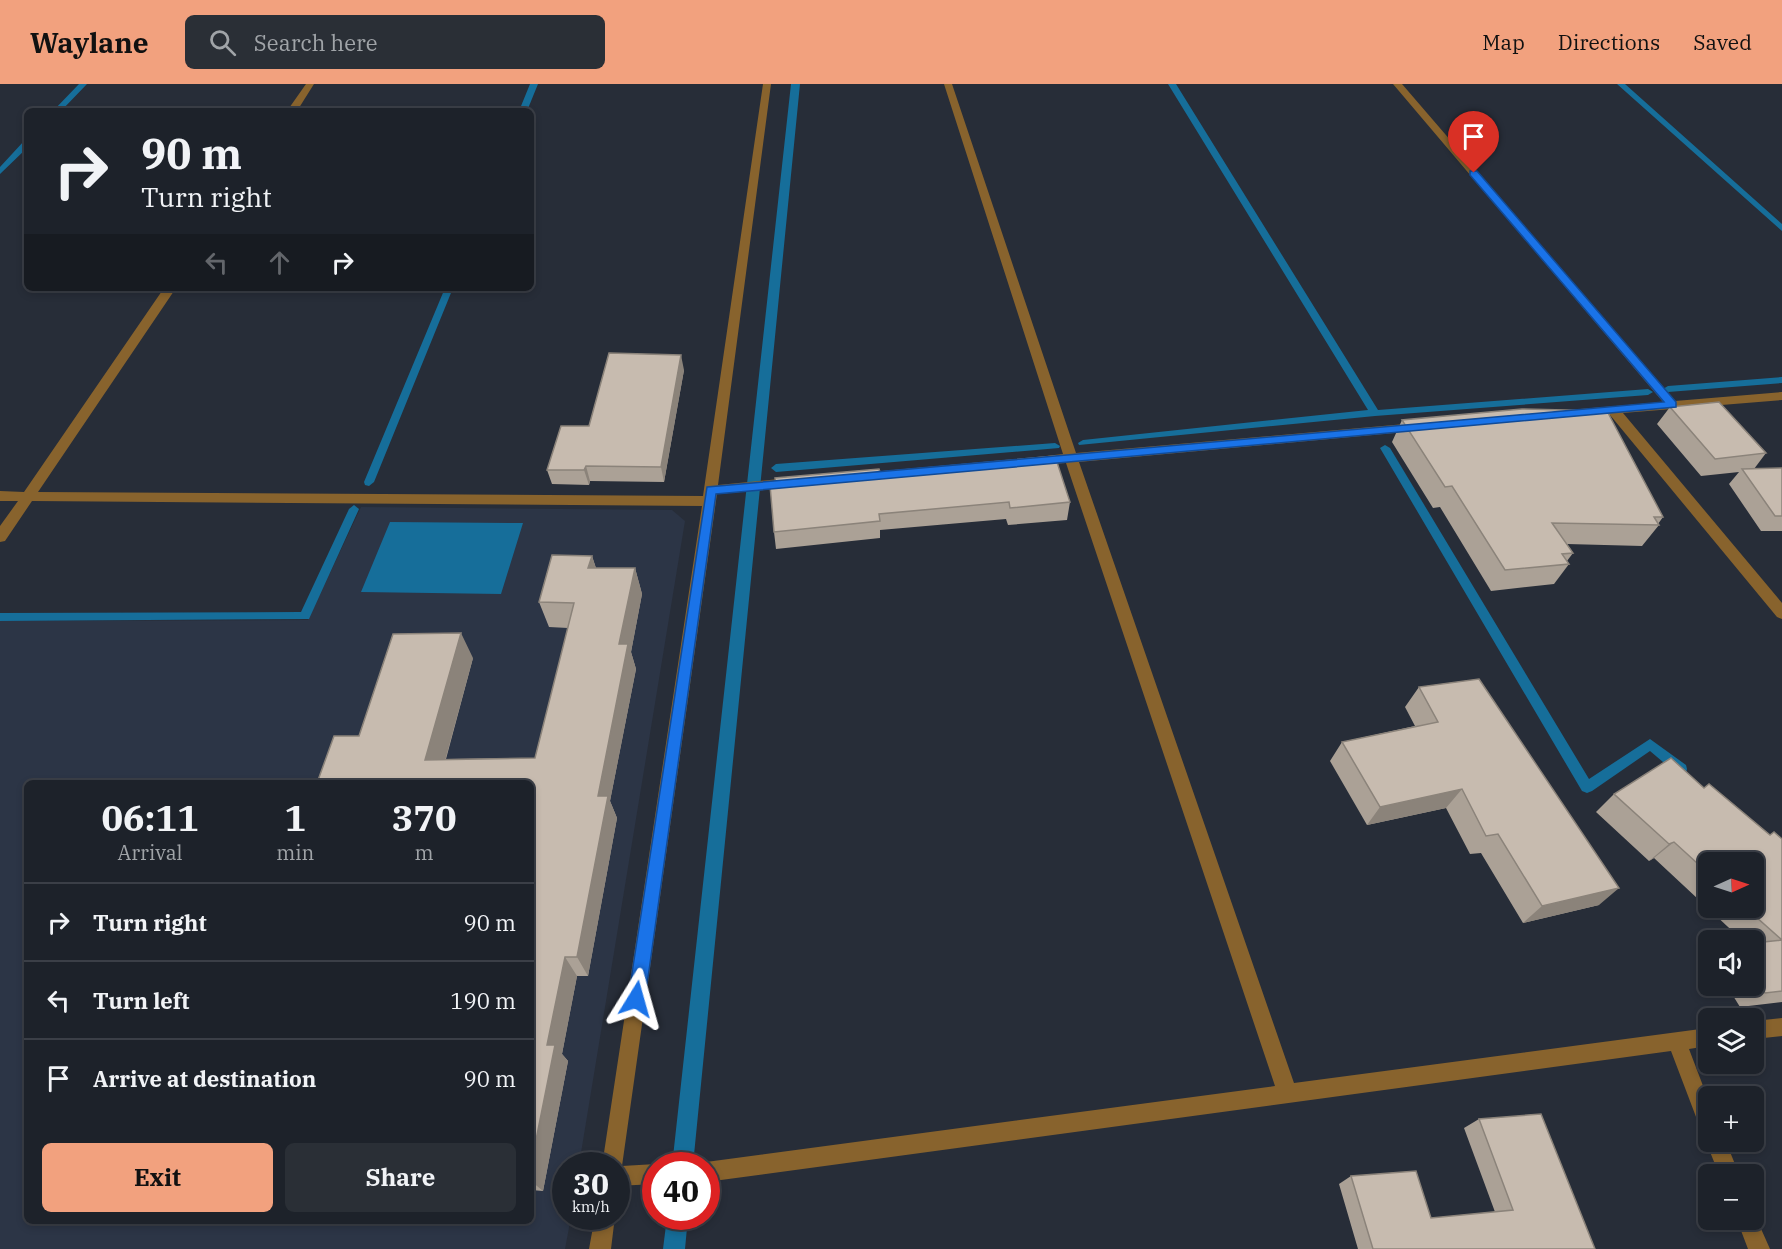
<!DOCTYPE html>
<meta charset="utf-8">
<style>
:root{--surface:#1d222a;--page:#2a2f36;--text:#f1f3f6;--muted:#a0a4a8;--line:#3b3f47;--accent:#f2a17e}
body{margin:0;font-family:"IBM Plex Serif",serif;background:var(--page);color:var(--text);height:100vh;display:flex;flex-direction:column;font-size:22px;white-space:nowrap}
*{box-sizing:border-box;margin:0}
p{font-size:20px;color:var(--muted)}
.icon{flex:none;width:33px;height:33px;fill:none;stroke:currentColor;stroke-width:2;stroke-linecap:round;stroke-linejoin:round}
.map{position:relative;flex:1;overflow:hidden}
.sheet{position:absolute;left:24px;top:696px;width:510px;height:444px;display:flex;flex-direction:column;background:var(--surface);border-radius:9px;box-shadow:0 3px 9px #0003,0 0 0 2px var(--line)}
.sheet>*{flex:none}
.hud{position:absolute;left:24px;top:24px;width:510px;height:183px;border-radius:9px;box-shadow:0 3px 9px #0003,0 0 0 2px var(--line);background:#1d222a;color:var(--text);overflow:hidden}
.needle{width:39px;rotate:87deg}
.controls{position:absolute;left:1698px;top:768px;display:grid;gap:12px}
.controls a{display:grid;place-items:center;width:66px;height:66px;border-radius:9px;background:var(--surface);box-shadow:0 3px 9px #0003,0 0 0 2px var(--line);font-size:30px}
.speed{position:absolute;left:552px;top:1068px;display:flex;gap:12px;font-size:30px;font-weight:700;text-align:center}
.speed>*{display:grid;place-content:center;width:78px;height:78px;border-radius:50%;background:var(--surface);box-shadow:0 3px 9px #0003,0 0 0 2px var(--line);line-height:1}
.speed small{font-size:15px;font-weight:400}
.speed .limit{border:9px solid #d22;background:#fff;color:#111}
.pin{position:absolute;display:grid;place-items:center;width:51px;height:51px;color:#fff;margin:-62px -26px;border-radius:50% 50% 50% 0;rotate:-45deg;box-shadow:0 0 6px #0007}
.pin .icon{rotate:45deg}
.me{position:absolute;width:66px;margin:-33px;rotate:8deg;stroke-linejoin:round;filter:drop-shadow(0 0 4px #0008)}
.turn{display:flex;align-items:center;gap:21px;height:126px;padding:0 18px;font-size:27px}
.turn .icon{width:78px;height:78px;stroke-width:2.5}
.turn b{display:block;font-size:42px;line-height:51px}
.lanes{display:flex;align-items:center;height:57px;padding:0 18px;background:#0003;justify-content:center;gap:30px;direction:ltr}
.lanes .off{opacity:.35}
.eta{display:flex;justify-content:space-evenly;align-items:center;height:102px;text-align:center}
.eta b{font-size:36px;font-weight:700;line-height:42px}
.action{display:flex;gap:12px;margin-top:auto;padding:12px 18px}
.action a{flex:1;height:69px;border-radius:9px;background:var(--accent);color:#111;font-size:24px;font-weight:700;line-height:69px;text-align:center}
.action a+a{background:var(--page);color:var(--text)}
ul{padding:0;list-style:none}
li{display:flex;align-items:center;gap:18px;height:78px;padding:0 18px;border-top:2px solid var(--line)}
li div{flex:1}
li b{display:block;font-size:22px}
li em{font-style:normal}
header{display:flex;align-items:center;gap:36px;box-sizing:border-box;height:84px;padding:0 30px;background:var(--accent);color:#111}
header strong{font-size:28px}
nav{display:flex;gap:33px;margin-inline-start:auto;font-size:21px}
.search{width:420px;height:54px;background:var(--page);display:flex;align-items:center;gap:15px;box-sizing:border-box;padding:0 21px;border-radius:9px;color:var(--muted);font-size:22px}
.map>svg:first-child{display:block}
</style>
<header>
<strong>Waylane</strong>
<div class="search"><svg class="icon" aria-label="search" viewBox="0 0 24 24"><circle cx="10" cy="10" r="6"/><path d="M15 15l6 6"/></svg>Search here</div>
<nav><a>Map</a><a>Directions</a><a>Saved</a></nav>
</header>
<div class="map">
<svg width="1782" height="1165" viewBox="0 0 1782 1165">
<rect width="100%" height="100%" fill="#272d38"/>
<!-- built -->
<path fill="#2c3546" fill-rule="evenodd" d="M361,423l311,3 13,11 -106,644 -13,1v50l5,1 -6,32h-565v-628l308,-1zM27,699h504v438h-504z"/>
<!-- water -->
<path fill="#166e9a" d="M791,0h9l-107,1081 -21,1z
M390,438l133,1 -22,71 -140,-2z
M667,1133h21l-3,32h-22z"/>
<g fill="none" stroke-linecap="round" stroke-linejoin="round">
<!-- stream -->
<path fill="#166e9a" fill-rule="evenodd" d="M79,0h8l-26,27h-8z
M530,0h8l-11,27h-8z
M1168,0h8l202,326 270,-21 5,3 -5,3 -273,21 -296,29 -1,-2 5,-3 285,-30z
M1617,0h8l157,140v7z
M24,57h3v7l-27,26v-7z
M445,204h8l-79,194 -5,4 -4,-1 -1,-3z
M1782,293v6l-114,9 -5,-3 5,-3z
M1055,359l5,3 -1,2 -283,24 -5,-4 5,-4z
M1385,361l5,3 199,331 61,-40 36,26 1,4 -1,4 -5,1 -5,-1 -26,-22 -58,40 -5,2 -5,-2 -202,-343z
M354,421l5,4 -50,110 -309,2v-8l301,-1 48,-103z"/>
<!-- minor -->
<path fill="#88632d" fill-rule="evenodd" d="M306,0h8l-17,27h-10z
M763,0h8l-53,401 71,-7 7,5 -7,5 -72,6 -95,672 34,-2 4,2h-4v18l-40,2v-20h-14l100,-660 -670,-5 -27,40 -5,1v-16l18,-25h-18v-10l24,1 140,-204h12l-138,204 665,4z
M944,0h8l124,369 340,-30 6,4 -6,4 -337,31 215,621 414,-55v18l-19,3 19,50v34l-7,-3 -30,-79 -965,131v-16h-7l7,-4 569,-76 -209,-623 -29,2 -6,-4 6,-4 26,-3z
M1393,0h9l273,317 107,-9v8l-159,13 159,190v16l-5,-2 -167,-202 -34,1 -2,-3 6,-4 83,-7z
M1782,934v18l-28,3v-18z
M1708,1052v6h18l13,32h-20l-13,-32z
M1754,1128v1l16,36h-22l-11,-29h17z
M595,1132h20l-4,33h-22z"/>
</g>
<!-- wall -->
<path fill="#aba196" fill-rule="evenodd" d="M684,286l-20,112 -74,-1 -1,4 -37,-1 -5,-14 42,-44z
M1670,323l96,46 -12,16 28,-1v63h-21l-32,-47 10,-12 -38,4 -44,-52z
M1402,336l261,97 -5,7 1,1 -17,21 -75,-2 6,9 -6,8 2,3 -15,20 -63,7 -51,-84 -7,1 -41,-66z
M880,388l190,30 -3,18 -59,5 -2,-6 -126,11v8l-104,11 -2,-17z
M592,472l4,12h39l7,26 -11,58 5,17 -26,132 7,17 -29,158h-11l-15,78 6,7 -25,130 -12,-1v-407l-172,-47 114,-78 -27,101 89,-1 33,-130 -19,-1 -10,-25z
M1419,603l180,218 -76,18 -42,-70 -11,1 -24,-46 -79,17 -37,-64 12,-19 73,-16 -10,-19z
M1704,704l66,47 12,4v163l-42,5 -13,-21h27v-46h-12l-88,-82 -5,3 -53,-49 18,-18zM1708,778l46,46h-46z
M1479,1035l116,130h-237l-19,-65 12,-8 80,42 64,-6 -31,-84z"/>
<!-- shaded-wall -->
<path fill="#8b837a" d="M681,271l3,15 -20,112 -3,-15z
M586,382l4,15 -1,4 -5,-15z
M592,472l8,25 -12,-13z
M635,484l7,26 -11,58 5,17 -26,132 7,17 -29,158 -11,-19 21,-161 21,-152z
M461,549l12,25 -34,125 -14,-23z
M1462,705l-16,19 -79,17 13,-18z
M1674,758l-20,16 -5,3 20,-17z
M1619,804l-20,17 -76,18 19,-17z
M565,873l12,19 -15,78 6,7 -25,130 -12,-10v-16l16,-120z"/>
<!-- building -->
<path fill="#c7bbaf" stroke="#8b837a" stroke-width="1.5" d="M609,269l72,2 -20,112 -75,-1 -2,4h-37l14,-44h28z
M1719,318l47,51 -51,6 -45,-52z
M1522,325l85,2 56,106h-9l5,8 -107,-2 21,30 -11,1 7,10 -64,6 -53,-84 -7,1 -43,-67z
M1055,372l15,46 -60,6 -1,-6 -130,12 1,7 -106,11 -4,-47 6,-1 -1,-6 104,-9 1,3z
M1782,384v48h-7l-33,-47z
M552,471l40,1 -4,12h47l-16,76h9l-30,152h10l-31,161h-12l-18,88h8l-24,120v-382h-214l17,-47h25l34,-102 68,-1 -36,127 110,-2 39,-155 -35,-1z
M1479,595l140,209 -77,18 -44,-72 -12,2 -24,-47 -82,18 -38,-65 96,-20 -19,-35z
M1671,674l33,30 5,-4 61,51 4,-3 8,7v101l-36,-32h8v-46h-46v11l-34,-31 -5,2 -55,-50z
M1782,856v51l-17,2 -11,-18v-32z
M1541,1030l54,135h-222l-22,-73 65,-5 15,47 82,-8 -34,-91z"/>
<!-- route -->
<path fill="#1a73e8" stroke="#114b97" stroke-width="1.5" d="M1470,87h7l199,231v5l-960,87 -71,505 -3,6 -6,3 -5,-3 -3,-6 79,-512 957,-85 -194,-227z"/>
</svg>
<div class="controls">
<a><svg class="needle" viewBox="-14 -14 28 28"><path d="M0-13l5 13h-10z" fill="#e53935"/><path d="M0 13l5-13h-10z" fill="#a0a4a8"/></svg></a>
<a><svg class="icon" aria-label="sound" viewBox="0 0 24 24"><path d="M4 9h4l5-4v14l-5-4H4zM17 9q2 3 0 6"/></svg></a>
<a><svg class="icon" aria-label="layers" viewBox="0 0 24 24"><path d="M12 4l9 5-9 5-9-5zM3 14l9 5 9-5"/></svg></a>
<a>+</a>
<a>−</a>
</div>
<div class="speed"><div>30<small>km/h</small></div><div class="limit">40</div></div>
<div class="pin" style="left:1474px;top:89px;background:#d93025"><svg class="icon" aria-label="arrive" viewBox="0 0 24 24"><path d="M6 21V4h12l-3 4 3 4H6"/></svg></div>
<svg class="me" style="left:636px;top:915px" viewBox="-20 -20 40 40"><path d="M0-17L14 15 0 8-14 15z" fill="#1a73e8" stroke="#fff" stroke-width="4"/></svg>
<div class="hud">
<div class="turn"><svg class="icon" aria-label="right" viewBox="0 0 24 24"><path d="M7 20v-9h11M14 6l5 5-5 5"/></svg><div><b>90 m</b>Turn right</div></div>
<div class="lanes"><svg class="icon off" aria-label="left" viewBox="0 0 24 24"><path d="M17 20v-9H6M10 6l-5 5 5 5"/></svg><svg class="icon off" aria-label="ahead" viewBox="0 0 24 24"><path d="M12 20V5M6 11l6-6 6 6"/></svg><svg class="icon" aria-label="right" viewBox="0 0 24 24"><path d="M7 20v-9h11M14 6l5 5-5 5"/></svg></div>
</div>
<section class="sheet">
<div class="eta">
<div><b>06:11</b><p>Arrival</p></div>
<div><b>1</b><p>min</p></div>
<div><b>370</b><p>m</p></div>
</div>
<ul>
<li><svg class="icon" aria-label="right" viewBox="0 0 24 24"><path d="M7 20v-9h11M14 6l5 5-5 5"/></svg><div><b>Turn right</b></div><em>90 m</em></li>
<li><svg class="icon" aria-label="left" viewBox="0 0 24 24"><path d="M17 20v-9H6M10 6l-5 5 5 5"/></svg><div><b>Turn left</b></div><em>190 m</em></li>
<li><svg class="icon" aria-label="arrive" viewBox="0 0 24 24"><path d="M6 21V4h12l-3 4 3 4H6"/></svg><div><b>Arrive at destination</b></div><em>90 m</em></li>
</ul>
<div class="action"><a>Exit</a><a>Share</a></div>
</section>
</div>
